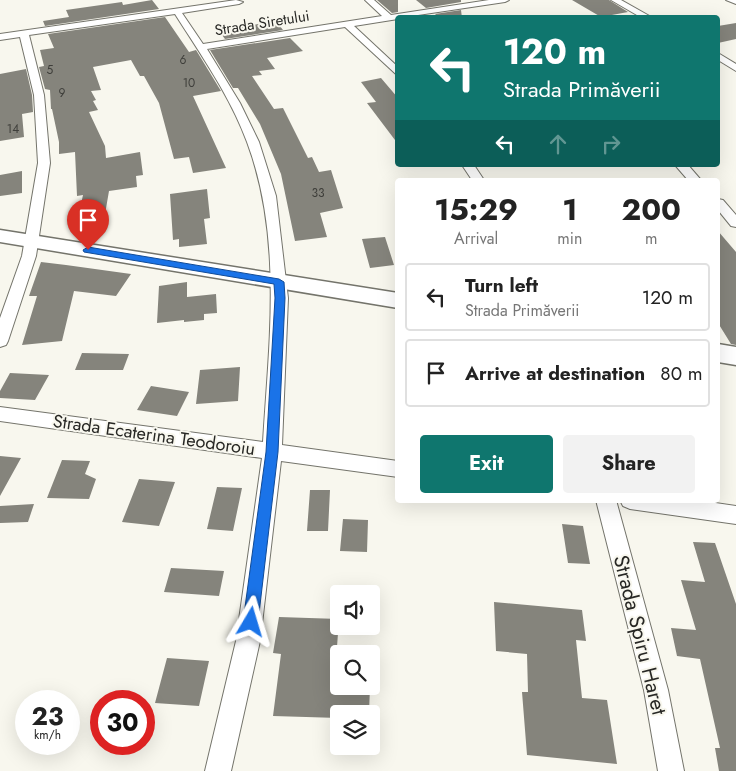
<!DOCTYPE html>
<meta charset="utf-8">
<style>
:root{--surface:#fff;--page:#f2f2f2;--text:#222;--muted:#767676;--line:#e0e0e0;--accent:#0f766e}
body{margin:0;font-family:Jost,sans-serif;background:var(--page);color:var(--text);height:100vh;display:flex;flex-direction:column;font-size:19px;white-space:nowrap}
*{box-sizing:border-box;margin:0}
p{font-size:16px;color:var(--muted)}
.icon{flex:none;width:28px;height:28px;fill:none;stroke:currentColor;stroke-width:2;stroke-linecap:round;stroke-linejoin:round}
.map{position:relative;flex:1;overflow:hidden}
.side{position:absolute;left:395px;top:178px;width:325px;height:325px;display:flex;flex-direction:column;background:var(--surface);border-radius:5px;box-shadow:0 5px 20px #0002}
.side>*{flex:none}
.guide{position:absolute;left:395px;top:15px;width:325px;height:152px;border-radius:5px;box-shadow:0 5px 20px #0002;background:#0f766e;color:#fff;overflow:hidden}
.fabs{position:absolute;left:330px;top:585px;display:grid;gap:10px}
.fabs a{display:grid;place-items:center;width:50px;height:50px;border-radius:5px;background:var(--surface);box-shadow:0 5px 20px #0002;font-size:25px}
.speed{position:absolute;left:15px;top:690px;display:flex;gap:10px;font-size:25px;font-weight:700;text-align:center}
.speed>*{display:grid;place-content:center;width:65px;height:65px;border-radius:50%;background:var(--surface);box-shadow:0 5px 20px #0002;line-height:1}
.speed small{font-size:12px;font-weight:400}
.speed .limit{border:8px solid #d22;background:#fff;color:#111}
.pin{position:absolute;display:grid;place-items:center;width:42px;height:42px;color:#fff;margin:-51px -21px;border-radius:50% 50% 50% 0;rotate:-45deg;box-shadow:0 0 5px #0007}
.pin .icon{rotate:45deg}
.me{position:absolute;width:55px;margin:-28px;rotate:7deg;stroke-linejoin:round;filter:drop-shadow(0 0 4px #0008)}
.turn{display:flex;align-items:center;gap:18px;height:105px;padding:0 25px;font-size:22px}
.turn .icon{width:65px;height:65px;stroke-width:2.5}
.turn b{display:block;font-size:35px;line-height:42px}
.lanes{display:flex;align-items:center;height:48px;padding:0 25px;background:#0003;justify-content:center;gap:25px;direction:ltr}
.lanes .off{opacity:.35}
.eta{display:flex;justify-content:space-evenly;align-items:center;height:85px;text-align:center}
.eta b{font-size:30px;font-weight:700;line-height:35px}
.action{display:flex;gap:10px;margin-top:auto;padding:10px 25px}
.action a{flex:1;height:58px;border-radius:5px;background:var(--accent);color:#fff;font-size:20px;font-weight:700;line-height:58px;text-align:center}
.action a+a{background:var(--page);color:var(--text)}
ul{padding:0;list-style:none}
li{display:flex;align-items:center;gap:15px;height:68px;margin:0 10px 8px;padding:0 15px;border:2px solid var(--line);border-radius:5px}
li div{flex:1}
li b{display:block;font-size:19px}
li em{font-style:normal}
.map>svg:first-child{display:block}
</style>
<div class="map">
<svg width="736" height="771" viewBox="0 0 736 771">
<rect width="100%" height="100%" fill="#f8f7ee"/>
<!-- building -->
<path fill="#85847c" d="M152,0l7,9 -114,17 -2,-5 26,-4 -3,-7 56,-8 1,3z
M377,0h21v12l-6,1z
M416,0h45v2l-35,6z
M572,0h37l19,12 -27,5z
M461,10l1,8h-23l-4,-4z
M165,17l24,35 7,-2 25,41 -28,5 33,72 -33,5 -4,-16 -15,2 -15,-56 -15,-27h-4l-9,-16 -38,7 8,23 -10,1 5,9 -3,1 5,9 -9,2 16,34 1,12 34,-6 3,23 -7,1 1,11 -28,4 -5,29 -27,3 6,-28 -6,1 -2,-44 -16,2v-12l-7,-33h-1l-1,-19 -5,-1 -6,-22 5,-1 -4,-16 14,-2 -6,-14z
M276,21l7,9 -58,9 -6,-8z
M736,23v16l-18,4v-17z
M290,38l13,13 -36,7 8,11 -16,2 3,4 -10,1 22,33 9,-1 25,50 4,-1 7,15 12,-2 12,38 -23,5 7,24 -32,4 -14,-67 -21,-50 -22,-36h-5l-23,-38z
M26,69l6,26 1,17 -11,2 2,23 -24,4v-67z
M381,78l17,20v46l-31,-41 9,-1 -15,-20z
M22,171v22l-22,3v-21z
M207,189l3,29 -6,1 3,25 -28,3v-8l-6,1 -3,-46z
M718,231l18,21v93l-5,-1 -13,-21z
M385,237l9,28 -24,3 -8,-29z
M41,262l25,3 65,9 -15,22 -42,-5 -12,50 -40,4 15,-49h-8z
M187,282v15l29,-3 1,19 -13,1v6l-20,2v-2l-27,3 2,-37z
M82,353l47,1 -6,16h-48z
M240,367l-2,34 -42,3 4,-34z
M10,373l39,2 -14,25 -35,-2v-7z
M151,386l38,6 -12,24 -40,-6z
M0,456l21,2 -21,38z
M62,460l28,1 -5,13 11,5 -7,20 -42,-1z
M139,479l36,3 -16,44 -37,-4z
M217,487l25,1 -9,43 -26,-2z
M310,490h20l-2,41h-21z
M34,504l-6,18 -28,1v-17z
M343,519l25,1 -1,32 -27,-1z
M562,524l21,2 7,38 -22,-1z
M693,542l22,1 21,61v167h-17l-4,-23h5l-20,-89 -23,-3 -6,-28 25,2 -15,-50 24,2z
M171,568l53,3 -5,25 -55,-4z
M494,602l88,8 4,31 -10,-1 6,58 25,2 10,64 -90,-9 -5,-63h6l-1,-38 -31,-3z
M279,617l60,2 -4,56h4v11h31l-1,28h-30v4l-66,-2 8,-62 -8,-1z
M167,658l42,3 -10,45 -44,-3z"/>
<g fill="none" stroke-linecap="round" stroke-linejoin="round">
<defs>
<path id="minor" d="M236,0l7,2 -4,2 -57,9 21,31 179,-28 -17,-16h9l17,15 98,-15h20l-4,2 -107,16v1l-44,7 44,41v9l-53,-49 -138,22 33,54 19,39 17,54 12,102 -6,147 116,16v16l-117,-16 -21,180 -29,130h-26l31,-130 26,-183 -262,-37v-14l263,35c6,-99 20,-204 -16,-300 -17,-46 -46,-87 -72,-128l-146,21 15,60 6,68 -14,93 -28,85 -2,4 -6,2v-29l22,-62 16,-93 -4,-68 -14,-58 -20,3v-6z
M611,0h10l32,18h-11z
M726,0h10v4z
M718,53l18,11v7l-18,-11z
M462,165h12l10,15h-12z
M675,165h13l13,15h-13z
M718,199l5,1 13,15v12l-5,-1 -13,-16z
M596,500h20l52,190 16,81h-26l-14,-81z
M620,500h75l41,6v18l-106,-15 -7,-3z"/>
<path id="secondary" d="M0,230l398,63v15l-398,-66z
M718,344l18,3v18l-18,-3z"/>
</defs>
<!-- minor casing -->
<use href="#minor" stroke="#74746b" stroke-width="2"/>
<!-- secondary casing -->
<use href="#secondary" stroke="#74746b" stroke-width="3"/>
<!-- minor -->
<use href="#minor" fill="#fff" fill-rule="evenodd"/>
<!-- secondary -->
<use href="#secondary" fill="#fff" fill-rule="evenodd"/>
</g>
<!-- route -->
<path fill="#1a73e8" stroke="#114b97" d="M88,247l191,32 5,3 1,16 -7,154 -20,170 -2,5 -5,2 -6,-2 -2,-5 23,-170 9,-154 -1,-14 -190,-32 -1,-2z"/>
<g text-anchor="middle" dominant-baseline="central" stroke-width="4" stroke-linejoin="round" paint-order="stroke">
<!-- far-number labels -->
<g font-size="12" fill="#3e3e3a">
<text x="183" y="60">6</text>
<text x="50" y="70">5</text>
<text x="189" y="83">10</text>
<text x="62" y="93">9</text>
<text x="13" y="129">14</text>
<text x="318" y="193">33</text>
</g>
<!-- far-street labels -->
<g font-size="15" fill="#272724" stroke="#f8f7ee">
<text transform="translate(262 23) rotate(-9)">Strada Siretului</text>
</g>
<!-- street labels -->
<g font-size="18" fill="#272724" stroke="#f8f7ee">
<text transform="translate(154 435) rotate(8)">Strada Ecaterina Teodoroiu</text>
</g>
<!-- near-street labels -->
<g font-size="21" fill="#272724" stroke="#f8f7ee">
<text transform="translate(640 635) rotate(76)">Strada Spiru Haret</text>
</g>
</g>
</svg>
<div class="fabs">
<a><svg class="icon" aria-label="sound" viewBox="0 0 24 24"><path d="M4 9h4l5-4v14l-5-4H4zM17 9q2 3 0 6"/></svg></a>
<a><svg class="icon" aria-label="search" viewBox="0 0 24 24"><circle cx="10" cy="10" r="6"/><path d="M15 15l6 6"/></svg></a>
<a><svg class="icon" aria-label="layers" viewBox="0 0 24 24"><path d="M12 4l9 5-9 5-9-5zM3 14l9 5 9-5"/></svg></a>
</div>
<div class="speed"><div>23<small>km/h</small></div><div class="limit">30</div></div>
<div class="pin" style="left:88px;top:250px;background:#d93025"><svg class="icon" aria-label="arrive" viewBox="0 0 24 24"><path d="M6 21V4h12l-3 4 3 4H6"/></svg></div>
<svg class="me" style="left:251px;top:622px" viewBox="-20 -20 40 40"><path d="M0-17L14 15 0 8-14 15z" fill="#1a73e8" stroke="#fff" stroke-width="4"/></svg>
<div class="guide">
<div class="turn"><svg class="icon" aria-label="left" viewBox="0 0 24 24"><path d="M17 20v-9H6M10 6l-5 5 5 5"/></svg><div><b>120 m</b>Strada Primăverii</div></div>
<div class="lanes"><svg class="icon" aria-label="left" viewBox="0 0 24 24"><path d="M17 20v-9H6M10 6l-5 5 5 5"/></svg><svg class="icon off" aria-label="ahead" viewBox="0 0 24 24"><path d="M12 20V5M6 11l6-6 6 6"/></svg><svg class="icon off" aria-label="right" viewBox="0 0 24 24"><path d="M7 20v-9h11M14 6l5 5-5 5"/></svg></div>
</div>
<section class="side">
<div class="eta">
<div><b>15:29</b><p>Arrival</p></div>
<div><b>1</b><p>min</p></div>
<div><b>200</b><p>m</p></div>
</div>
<ul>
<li><svg class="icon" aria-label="left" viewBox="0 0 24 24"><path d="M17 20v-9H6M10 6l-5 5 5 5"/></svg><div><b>Turn left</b><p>Strada Primăverii</p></div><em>120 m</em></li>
<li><svg class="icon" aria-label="arrive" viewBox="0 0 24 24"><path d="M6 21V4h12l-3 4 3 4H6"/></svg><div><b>Arrive at destination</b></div><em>80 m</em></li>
</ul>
<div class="action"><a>Exit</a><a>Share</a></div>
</section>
</div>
